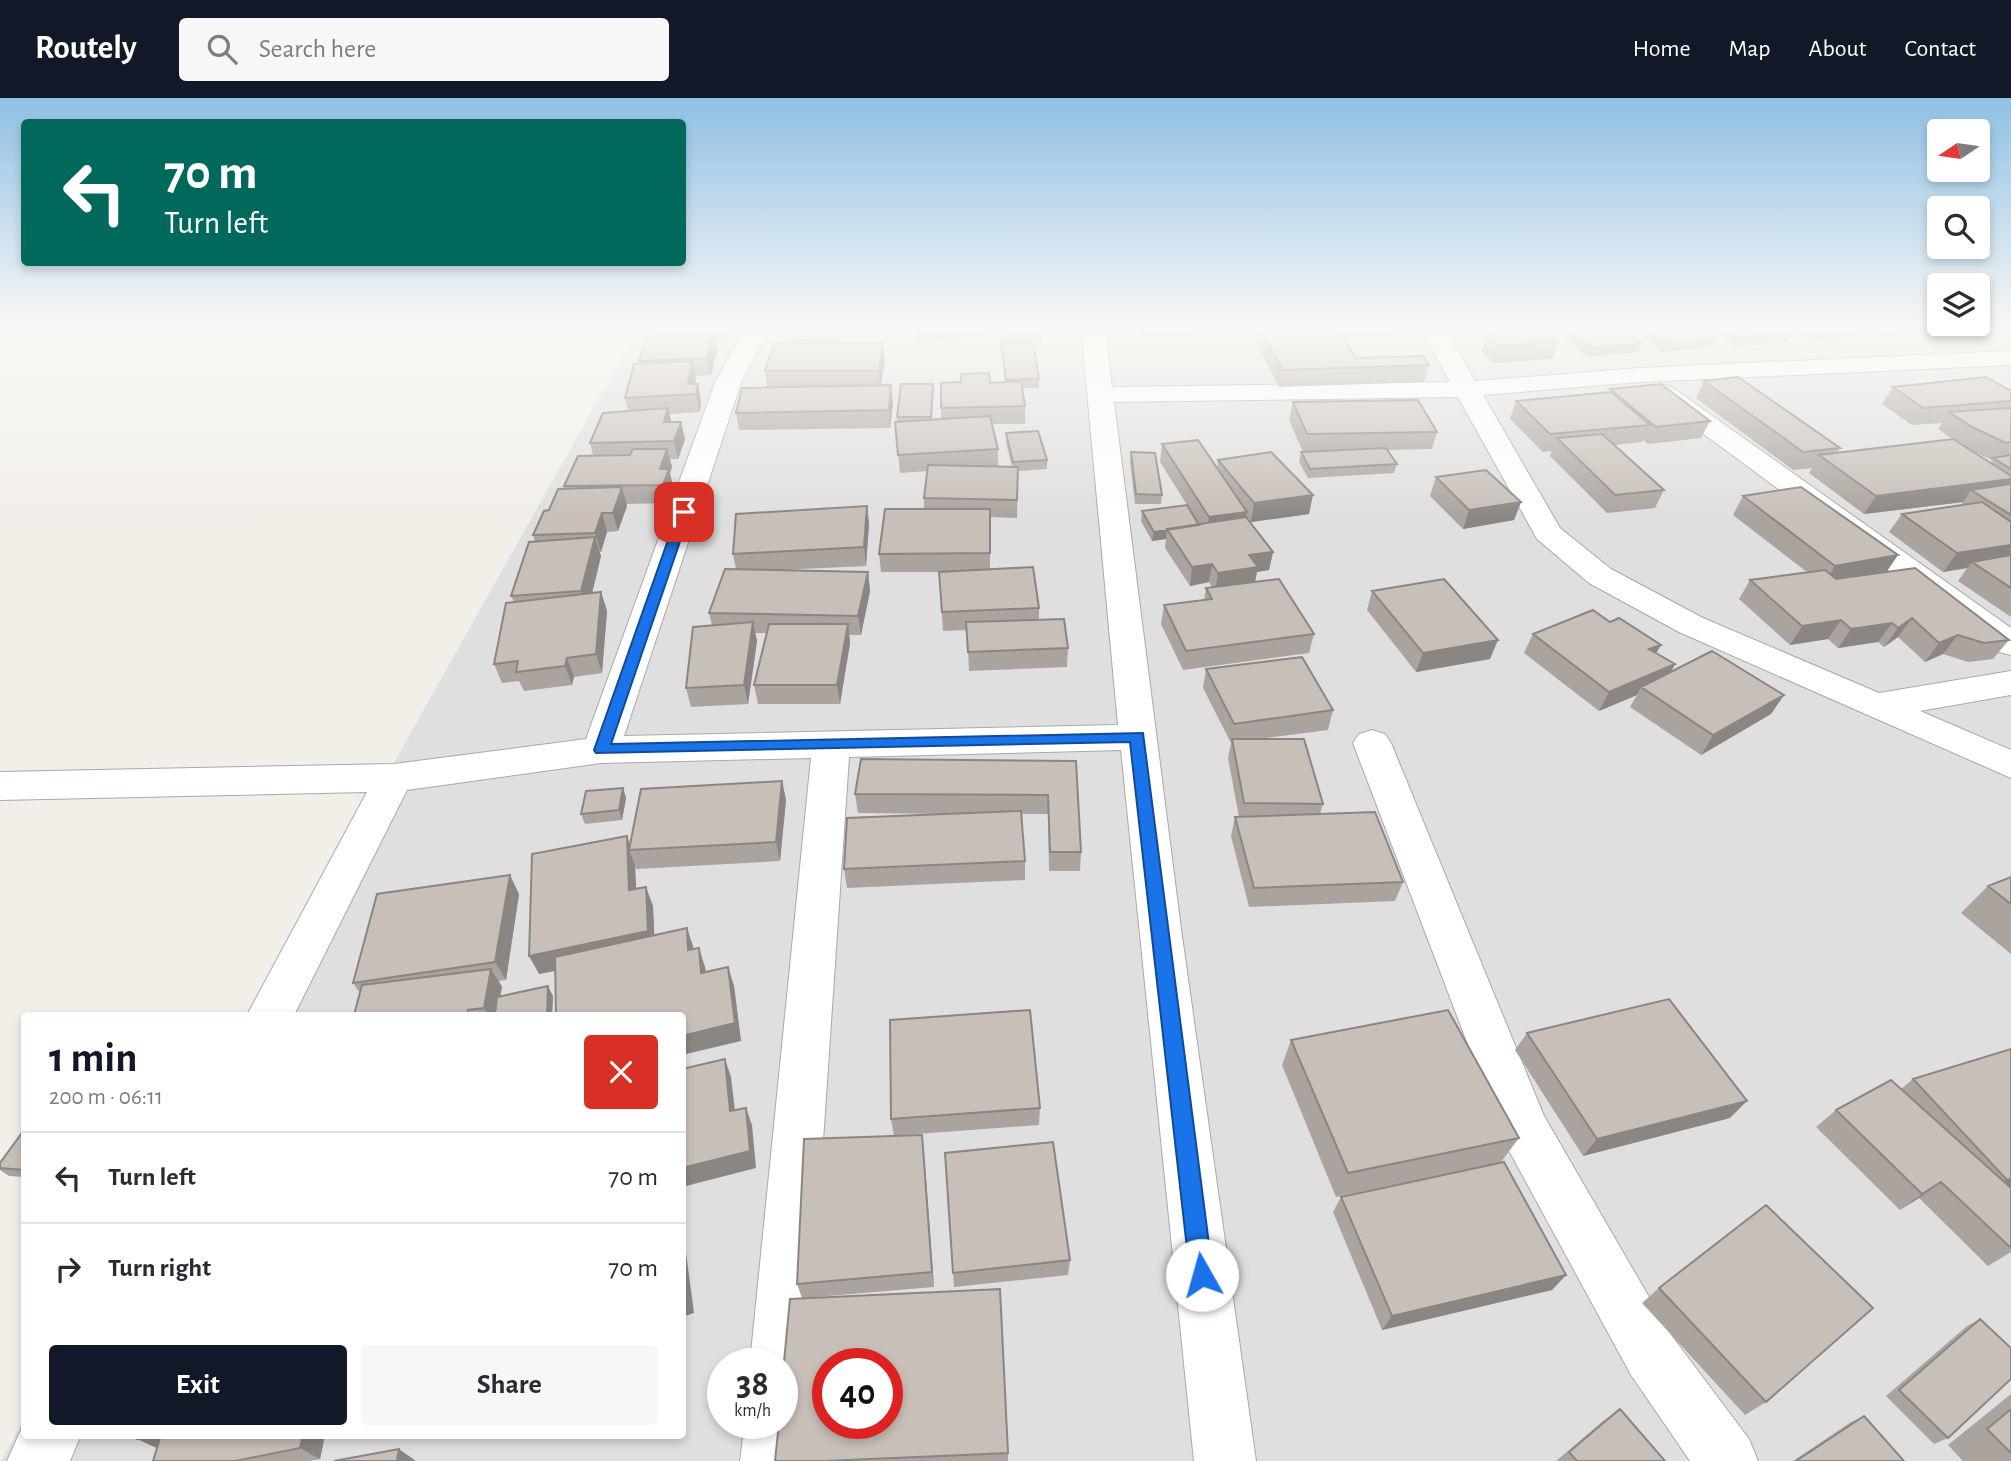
<!DOCTYPE html>
<meta charset="utf-8">
<style>
:root{--surface:#fff;--page:#f7f7f7;--text:#2b2b33;--muted:#7c7c81;--line:#e1e1e2;--accent:#111827}
body{margin:0;font-family:"Alegreya Sans",sans-serif;background:var(--page);color:var(--text);height:100vh;display:flex;flex-direction:column;font-size:26px;white-space:nowrap}
*{box-sizing:border-box;margin:0}
p{font-size:23px;color:var(--muted)}
.icon{flex:none;width:38px;height:38px;fill:none;stroke:currentColor;stroke-width:2;stroke-linecap:round;stroke-linejoin:round}
.map{position:relative;flex:1;overflow:hidden}
.side{position:absolute;left:21px;top:914px;width:665px;height:427px;display:flex;flex-direction:column;background:var(--surface);border-radius:7px;box-shadow:0 4px 10px #0003}
.side>*{flex:none}
.top-card{position:absolute;left:21px;top:21px;width:665px;height:147px;border-radius:7px;box-shadow:0 4px 10px #0003;background:#00695c;color:#fff;overflow:hidden}
.needle{width:46px;rotate:257deg}
.tools{position:absolute;left:1927px;top:21px;display:grid;gap:14px}
.tools a{display:grid;place-items:center;width:63px;height:63px;border-radius:7px;background:var(--surface);box-shadow:0 4px 10px #0003;font-size:35px}
.speed{position:absolute;left:707px;top:1250px;display:flex;gap:14px;font-size:35px;font-weight:700;text-align:center}
.speed>*{display:grid;place-content:center;width:91px;height:91px;border-radius:50%;background:var(--surface);box-shadow:0 4px 10px #0003;line-height:1}
.speed small{font-size:18px;font-weight:400}
.speed .limit{border:10px solid #d22;background:#fff;color:#111}
.pin{position:absolute;display:grid;place-items:center;width:60px;height:60px;color:#fff;margin:-30px;border-radius:14px;box-shadow:0 4px 10px #0006}
.me{position:absolute;width:77px;margin:-38px;rotate:353deg;stroke-linejoin:round;filter:drop-shadow(0 0 5px #0008)}
.turn{display:flex;align-items:center;gap:24px;height:147px;padding:0 28px;font-size:32px}
.turn .icon{width:91px;height:91px;stroke-width:2.5}
.turn b{display:block;font-size:49px;line-height:60px}
.round{display:grid;place-items:center;flex:none;width:74px;height:74px;border-radius:7px;background:var(--page)}
.headline{display:flex;align-items:center;justify-content:space-between;height:119px;padding:0 28px}
h1{font-size:42px;font-weight:700;line-height:52px;color:var(--accent)}
.cta{display:flex;gap:14px;margin-top:auto;padding:14px 28px}
.cta a{flex:1;height:80px;border-radius:7px;background:var(--accent);color:#fff;font-size:28px;font-weight:700;line-height:80px;text-align:center}
.cta a+a{background:var(--page);color:var(--text)}
ul{padding:0;list-style:none}
li{display:flex;align-items:center;gap:21px;height:91px;padding:0 28px;border-top:2px solid var(--line)}
li div{flex:1}
li b{display:block;font-size:26px}
li em{font-style:normal}
header{display:flex;align-items:center;gap:42px;box-sizing:border-box;height:98px;padding:0 35px;background:var(--accent);color:#fff}
header strong{font-size:33px}
nav{display:flex;gap:38px;margin-inline-start:auto;font-size:24px}
.search{width:490px;height:63px;background:var(--page);display:flex;align-items:center;gap:18px;box-sizing:border-box;padding:0 24px;border-radius:7px;color:var(--muted);font-size:26px}
.map>svg:first-child{display:block}
</style>
<header>
<strong>Routely</strong>
<div class="search"><svg class="icon" aria-label="search" viewBox="0 0 24 24"><circle cx="10" cy="10" r="6"/><path d="M15 15l6 6"/></svg>Search here</div>
<nav><a>Home</a><a>Map</a><a>About</a><a>Contact</a></nav>
</header>
<div class="map">
<svg width="2011" height="1363" viewBox="0 0 2011 1363">
<rect width="100%" height="100%" fill="#f2efe9"/>
<!-- residential -->
<path fill="#e0dfdf" fill-rule="evenodd" d="M639,229h1372v1134h-2010l23,-42v16h658v-420h-430zM723,1265h59v60h-59zM828,1265h59v60h-59z"/>
<g fill="none" stroke-linecap="round" stroke-linejoin="round">
<defs>
<path id="minor" d="M746,229h24l-28,53 -118,356 494,-11 -37,-398h24l7,60 338,-5 -30,-55h24l31,54 165,-13 371,-17v14l-371,17 -157,13 77,133 51,41 92,49 176,75 132,-22v24l-91,16 91,39v28l-332,-146 -90,-49 -52,-44 -79,-142 -344,5 67,527 75,532h-62l-73,-711 -272,7 -41,606 -8,21 -18,7v-28h-32l61,-605 -210,5 -194,27 -113,225h-47l120,-223 -367,8v-28l394,-8 192,-25 130,-359z
M1664,287l9,3 338,240v27l-12,-3 -344,-254 -4,-5 4,-5z
M1372,632l13,4 6,9 153,373 127,219 78,104 9,22h-68l-59,-86 -124,-228 -154,-404 6,-9z
M782,1298l14,6 9,21 -3,38h-62l5,-38h37z
M24,1325v12h57l-11,26h-63z"/>
</defs>
<!-- minor casing -->
<use href="#minor" stroke="#a9a9a9" stroke-width="2"/>
<!-- minor -->
<use href="#minor" fill="#fff" fill-rule="evenodd"/>
</g>
<!-- wall -->
<path fill="#aba49e" fill-rule="evenodd" d="M655,229h75l-3,15h-12l2,8 -6,25 -16,1v8h3l3,17 -1,11 -30,2 1,8 14,17 -7,20h-8l2,8 -2,6 3,14 -5,16 -42,1 1,2 -9,25 -11,1 -6,20h-2l2,4 -9,37 9,-1 6,19 -5,62 -28,4 -2,8 -48,6 -5,-10 -17,2 -8,-19 20,-62 -3,-6 24,-55 -2,-6 32,-46 -1,-3 29,-31 -3,-12 38,-32 -3,-13 15,-34 -1,-3 18,-25z
M786,229h51l3,16 45,17 -4,25 12,18 -3,25 -151,2 -3,-17 31,-26 -2,-16 23,-28z
M914,229h71l1,9 -69,6z
M1000,229h40l1,5v8l-38,2z
M1137,229h57l-1,10 -53,1z
M1257,229h141l2,3 -2,8h-44l-2,-3 -1,4h-7l12,19 73,7 -5,17 -145,5 -23,-44 2,-13z
M1461,229h90l-8,1 16,14 -7,17 -59,4 -12,-12 6,-17h2l1,-3 -23,1z
M1657,229h44l16,11 -4,9 -51,5 -18,-14 4,-8 8,-1z
M1713,229h67l11,7 -5,9 -52,3 -22,-17z
M1788,229h71l3,2 -5,8 -47,4z
M1864,229h69l-5,7 -48,3z
M1938,229h62l-2,3 -52,2z
M1568,232l74,14 -3,8 -52,5 -22,-19z
M1001,245l38,36v9h-17l3,18v18h-33l6,25v18h14l-6,-24v-10l41,27v9l-29,2 -1,47 -27,-1v52l49,39v12l29,28 -1,19 -98,4 -2,-41 -24,1 -4,-59h-58l-2,-18 45,-45v-11l4,-27 -28,2 -5,-51h2v-5l36,-33 -1,36 9,-1v-36l64,-1z
M1704,283l136,67 -3,5 115,-14 -14,-10 4,-6 -30,2 -30,-21 11,-17 118,4v226l-53,-36 9,-13 -24,4 -54,-40 13,-18 58,-8 3,-4 -99,12 -55,-41 3,-5 -19,2 -97,-72zM1968,351l24,11 -2,3z
M1610,291l100,32 -9,17 -53,6 -5,-4 -1,2 -27,3 49,45 -9,18 -48,5 -57,-57 2,-5 -9,1 -33,-33 6,-18 93,-9z
M1293,304l144,30 -5,17 -45,1 10,14 -3,9 -86,5 -9,-16 2,-10h2l-14,-32z
M1162,346l55,24 1,-8 91,54 -58,8 -5,-6v1l27,35 -4,18 -12,2 -2,10 59,52 -5,19 -126,17 -22,-46 3,-19 40,-5 2,-12 6,-1 -3,-5 -19,4 -25,-38 1,-9 -14,2 -11,-20 1,-10 57,13 -39,-62z
M1131,354l31,43 -1,9h-26l-5,-42z
M1436,379l85,25 -7,18 -51,9 -33,-33z
M1743,398l155,59 -12,17 123,68 -16,19 -25,3 -25,-8 -18,8 -27,-25 -14,10 -6,-5 -40,6 -10,-9 -38,6 -51,-46 11,-19 57,-8 -74,-57z
M867,408l2,18 -3,42 -87,4 89,2 2,19 -9,44h-12l1,8 -10,61h-82l-4,-19 13,-52h-12l2,8 -9,63 -57,3 -5,-19 26,-63 -3,-12 27,-44 -3,-15z
M1372,493l118,68 -74,13 -49,-62z
M1533,536l123,19 19,11 -4,8 113,23 -13,19 -70,41 -71,-48 7,-12 -38,16 -75,-58z
M1206,571l127,41 -5,20 -69,9 64,65 -3,10 83,68 -8,19 -146,6 -18,-71 4,-19h4l-11,-59 3,-15 -28,-55z
M1076,663l5,91 -1,19h-31l-1,-57h-27l4,47v19l-178,8 -3,-19 110,-55 -96,-1 -3,-19z
M782,683l4,19 -6,61 -144,8 -1,-4 1,24 17,17 1,29 33,-7 6,21 12,18 1,5 22,-5 6,19 7,55 -185,-70 -17,3 88,-138 3,8z
M623,690l3,10 -4,22 -37,4 -4,-10z
M2011,779v77l-50,-41 27,-27z
M519,796l-13,86 -7,1 3,6 -2,9h53l-1,19h-198l6,-22 -7,-10z
M1527,935l203,85 -147,38 -68,-106z
M1291,942l228,98 -18,24 65,113 -14,15 -170,40 -49,-118 8,-15 156,-34 -161,34 -54,-132z
M2011,951v138h-1l1,1v64l-23,14 -69,-68 -19,12 -84,-83 20,-17 65,-21 12,-10z
M1040,1010l-1,17 -135,10h18l12,152 -130,11 204,155v8h-233l27,-163 -5,-14 97,-148 -3,-17z
M24,1032v47l-15,-1 -9,-6v-7z
M945,1055l125,107 -2,15 -114,12z
M1659,1190l107,114 -21,13 -103,-112z
M1980,1221l-32,119 -14,6 -48,-48 81,-70z
M2011,1296v67h-48l-15,-16z
M1620,1311l45,52h-109l47,-40z
M1864,1318l40,45h-111l58,-39z
M138,1337h187l-5,24 -11,2h-156l4,-13z"/>
<!-- shaded-wall -->
<path fill="#8b8681" d="M724,229h6l-3,15z
M713,235l4,17 -6,25 -4,-17z
M883,245l2,17 -5,28 -1,-17z
M692,263l4,17 -3,17 -5,-11z
M698,286l3,17 -1,11 -4,-18z
M933,286l1,8 -3,34v-9z
M891,287l2,18 -3,25 -1,-18z
M668,310l4,18 -8,-4z
M681,324l4,17 -7,20 -4,-18z
M667,351l5,18 -2,6 3,14 -5,16 -8,-34z
M2011,381v5l-40,6 -8,12 -99,12 12,-18z
M622,389l5,19 -9,25 -5,-18z
M1313,397l-4,19 -58,8 3,-19z
M1521,404l-7,18 -51,9 6,-19z
M867,408l2,18 -3,42 -2,-19z
M1247,414l-3,18 -38,5 3,-18z
M602,415l5,19 -6,20 -6,-19z
M1167,432l-1,9 -14,2 2,-9z
M595,439l6,19 -13,54 -7,-19z
M2011,447v17h-39l-5,6 -24,4 14,-19z
M1273,454l-4,18 -12,2 -3,14 -39,6 3,-19 31,-18z
M1898,457l-13,19 -62,11 12,-19z
M1212,466l-3,18 -19,4 2,-19z
M868,474l2,19 -9,44 -3,-19z
M601,494l6,19 -5,62 -6,-19z
M1912,520l-14,19 -14,10 14,-19z
M1841,522l-13,19 -38,6 12,-19z
M753,524l4,19 -9,63 -4,-19z
M1892,525l-14,19 -40,6 13,-19z
M848,526l2,19 -10,61 -3,-19z
M1958,537l-15,19 -18,8 14,-19z
M1498,542l-8,19 -74,13 7,-19z
M1661,547l-11,19 -1,-15z
M567,560l7,19 -2,8 -7,-19z
M1675,566l-10,19 -24,4 -4,8 -38,16 10,-19z
M1784,597l-13,19 -70,41 12,-20z
M782,683l4,19 -6,61 -4,-19z
M623,690l3,10 -4,22 -3,-10z
M627,738l5,14h-3l6,15 2,44 -8,-19z
M510,777l9,19 -13,86 -11,-18z
M646,789l7,19 2,43 -116,25 -10,-18z
M687,830l6,18 2,23 -7,-19z
M699,850l6,19 3,24 -7,-18z
M728,869l6,19 7,55 -59,14v-19z
M491,871l11,18 -5,28h-9l-4,-7z
M548,888l5,10 -1,19h-5z
M725,961l6,18 6,51 -7,-17z
M1747,1003l-17,17 -147,38 14,-17z
M746,1010l6,17 4,43 -74,19v-19z
M922,1037l2,16 10,136 -2,-15z
M2011,1081v8l-28,10 24,-17z
M1941,1084l-22,16 -19,12 22,-16z
M682,1125l12,90 -12,4z
M1566,1177l-14,15 -170,40 10,-14z
M153,1337h13l-5,15 -24,-11z
M303,1337h22l-5,24 -20,-11z
M399,1351l17,12h-19z"/>
<!-- building -->
<path fill="#c7bfb8" stroke="#8b8681" stroke-width="2" fill-rule="evenodd" d="M786,229h51l2,10 -51,4z
M915,229h70v1l-68,5z
M1002,229h38l1,5 -38,1z
M1259,229h77l20,31 67,-2 6,9 -147,5z
M1355,229h43l2,3 -44,-1z
M1504,229h38l17,15 -61,4 -11,-12 23,-2z
M1601,229h19l22,17 -51,4 -23,-18z
M1667,229h34l16,11 -51,5 -18,-13 20,-2z
M1725,229h55l11,7 -53,3z
M1805,229h54l3,2 -48,4z
M1882,229h27l-24,2z
M713,235l-6,25 -68,3 8,-25z
M1033,244l6,37 -33,1 -5,-37z
M774,245h109l-4,28h-114z
M692,263l-4,23h10l-2,10 -71,4 9,-34z
M989,275l1,10 31,-2 4,25 -84,2v-25l20,-1v-8z
M1738,279l102,71 -37,4 -99,-71z
M1986,279l25,14v10l-88,7 -30,-21z
M901,286h32l-2,33h-34z
M1661,286l49,37 -54,6 -46,-38z
M891,287l-2,25 -153,3 6,-25z
M1611,294l39,33 -100,9 -34,-33z
M1418,302l19,32 -130,2 -14,-32z
M668,310l-4,14h17l-7,19 -84,2 13,-30z
M2011,310v34l-5,1 -34,-16 -23,-15z
M990,318l8,33 -100,6 -3,-33z
M1038,333l9,29 -34,2 -7,-29z
M1602,336l62,56 -49,5 -58,-57z
M1953,341l58,37v3l-135,17 -57,-41z
M1198,342l49,72 -38,5 -47,-73z
M1386,350l11,16 -87,5 -9,-17z
M633,351h34l-7,20h9l-6,16 -99,1 14,-30 52,-1z
M1131,354l24,1 7,42 -26,-1z
M1271,354l42,43 -59,8 -36,-43z
M2011,357v14l-18,-11z
M928,367l90,2 -1,33 -93,-2z
M1486,372l35,32 -52,8 -33,-33z
M2011,386v31l-40,-25z
M622,389l-9,26h-11l-7,20 -62,2 11,-24 5,-1 9,-21z
M1801,389l97,68 -63,11 -92,-70z
M1982,404l29,20v23l-54,8 -55,-39z
M1187,407l12,20 -45,7 -12,-21z
M867,408l-3,41 -131,7 3,-40z
M885,411h105v44l-111,1z
M1246,419l27,35 -24,3 9,12 -40,6 -6,-9 -20,3 -25,-38z
M595,439l-14,54 -70,5 18,-54z
M2011,457v33l-39,-26z
M1033,469l6,41 -97,4 -3,-40z
M1915,470l94,72 -25,3 -26,-8 -19,8 -27,-25 -14,10 -6,-5 -41,6 -10,-9 -39,6 -52,-46 75,-10 11,9z
M725,471l143,3 -10,44 -149,-3z
M1279,481l35,55 -128,17 -22,-46 48,-6 -6,-11z
M1444,481l54,61 -75,13 -51,-62z
M601,494l-5,62 -29,4 -2,8 -49,6 2,-11 -24,3 12,-61z
M1593,512l17,12 9,-4 42,27 -12,4 26,15 -66,28 -76,-58z
M1064,521l4,29 -100,4 -2,-30z
M753,524l-9,63 -58,3 7,-61z
M769,526h79l-11,61h-83z
M1712,553l72,44 -71,40 -72,-48z
M1302,559l31,53 -99,14 -28,-55z
M1232,641h72l19,65 -79,-1z
M861,661l215,2 5,91h-31l-2,-57 -193,-1z
M782,683l-6,61 -147,8 12,-61z
M623,690l-4,22 -38,4 5,-23z
M1021,713l4,50 -181,8 3,-51z
M1375,714l28,70 -149,6 -19,-71z
M627,738l2,54 17,-3 2,44 -119,25 3,-102z
M510,777l-15,87 -142,21 24,-89z
M2011,779v27l-23,-18z
M687,830l1,22 11,-2 2,25 27,-6 7,56 -53,13v-21h-126l-1,-58z
M491,871l-7,39 -16,2 -1,5h-113l8,-30z
M548,888l-1,29h-52l2,-18z
M1669,901l78,102 -150,38 -70,-106z
M1030,912l10,98 -149,11 -1,-99z
M1448,912l71,128 -171,35 -57,-133z
M2011,951v130l-4,1 -94,-101z
M725,961l5,52 16,-3 4,43 -68,17v-99z
M1891,982l120,108v60l-70,-66 -19,12 -86,-84z
M24,1032v40l-24,-2v-5z
M922,1037l10,137 -135,12 7,-145z
M1053,1044l17,118 -117,13 -8,-120z
M1504,1064l62,113 -174,41 -51,-119z
M1766,1107l107,103 -107,94 -107,-114z
M1000,1191l8,164 -183,8h-50l4,-38h3v-40l8,-84zM828,1265h59v60h-59z
M1980,1221l31,29v31l-63,59 -49,-48z
M1620,1311l45,52h-88l-8,-9z
M2011,1311v44l-24,-24z
M1864,1318l40,45h-108z
M138,1337h15l-16,4z
M161,1337h142l-3,13 -65,13h-82z
M399,1351l-2,12h-63z"/>
<!-- sky -->
<linearGradient id="sky" x2="0" y2="1"><stop stop-color="#8fc0e4"/><stop offset="0.55" stop-color="#f9f8f5"/><stop offset="1" stop-color="#f9f8f5" stop-opacity="0"/></linearGradient>
<rect width="2011" height="420" fill="url(#sky)"/>
<!-- route -->
<path fill="#1a73e8" stroke="#114b97" stroke-width="2" d="M679,411l11,3 -79,232 532,-11 70,542 -3,8 -8,3 -8,-3 -4,-8 -60,-533 -534,11 -2,-3z"/>
</svg>
<div class="tools">
<a><svg class="needle" viewBox="-14 -14 28 28"><path d="M0-13l5 13h-10z" fill="#e53935"/><path d="M0 13l5-13h-10z" fill="#7c7c81"/></svg></a>
<a><svg class="icon" aria-label="search" viewBox="0 0 24 24"><circle cx="10" cy="10" r="6"/><path d="M15 15l6 6"/></svg></a>
<a><svg class="icon" aria-label="layers" viewBox="0 0 24 24"><path d="M12 4l9 5-9 5-9-5zM3 14l9 5 9-5"/></svg></a>
</div>
<div class="speed"><div>38<small>km/h</small></div><div class="limit">40</div></div>
<div class="pin" style="left:684px;top:414px;background:#d93025"><svg class="icon" aria-label="arrive" viewBox="0 0 24 24"><path d="M6 21V4h12l-3 4 3 4H6"/></svg></div>
<svg class="me" style="left:1202px;top:1177px" viewBox="-20 -20 40 40"><circle r="19" fill="#fff"/><path d="M0-13L10 11 0 6-10 11z" fill="#1a73e8"/></svg>
<div class="top-card">
<div class="turn"><svg class="icon" aria-label="left" viewBox="0 0 24 24"><path d="M17 20v-9H6M10 6l-5 5 5 5"/></svg><div><b>70 m</b>Turn left</div></div>
</div>
<section class="side">
<div class="headline"><div><h1>1 min</h1><p>200 m · 06:11</p></div><a class="round" style="background:#d93025;color:#fff"><svg class="icon" aria-label="close" viewBox="0 0 24 24"><path d="M6 6l12 12M18 6L6 18"/></svg></a></div>
<ul>
<li><svg class="icon" aria-label="left" viewBox="0 0 24 24"><path d="M17 20v-9H6M10 6l-5 5 5 5"/></svg><div><b>Turn left</b></div><em>70 m</em></li>
<li><svg class="icon" aria-label="right" viewBox="0 0 24 24"><path d="M7 20v-9h11M14 6l5 5-5 5"/></svg><div><b>Turn right</b></div><em>70 m</em></li>
</ul>
<div class="cta"><a>Exit</a><a>Share</a></div>
</section>
</div>
